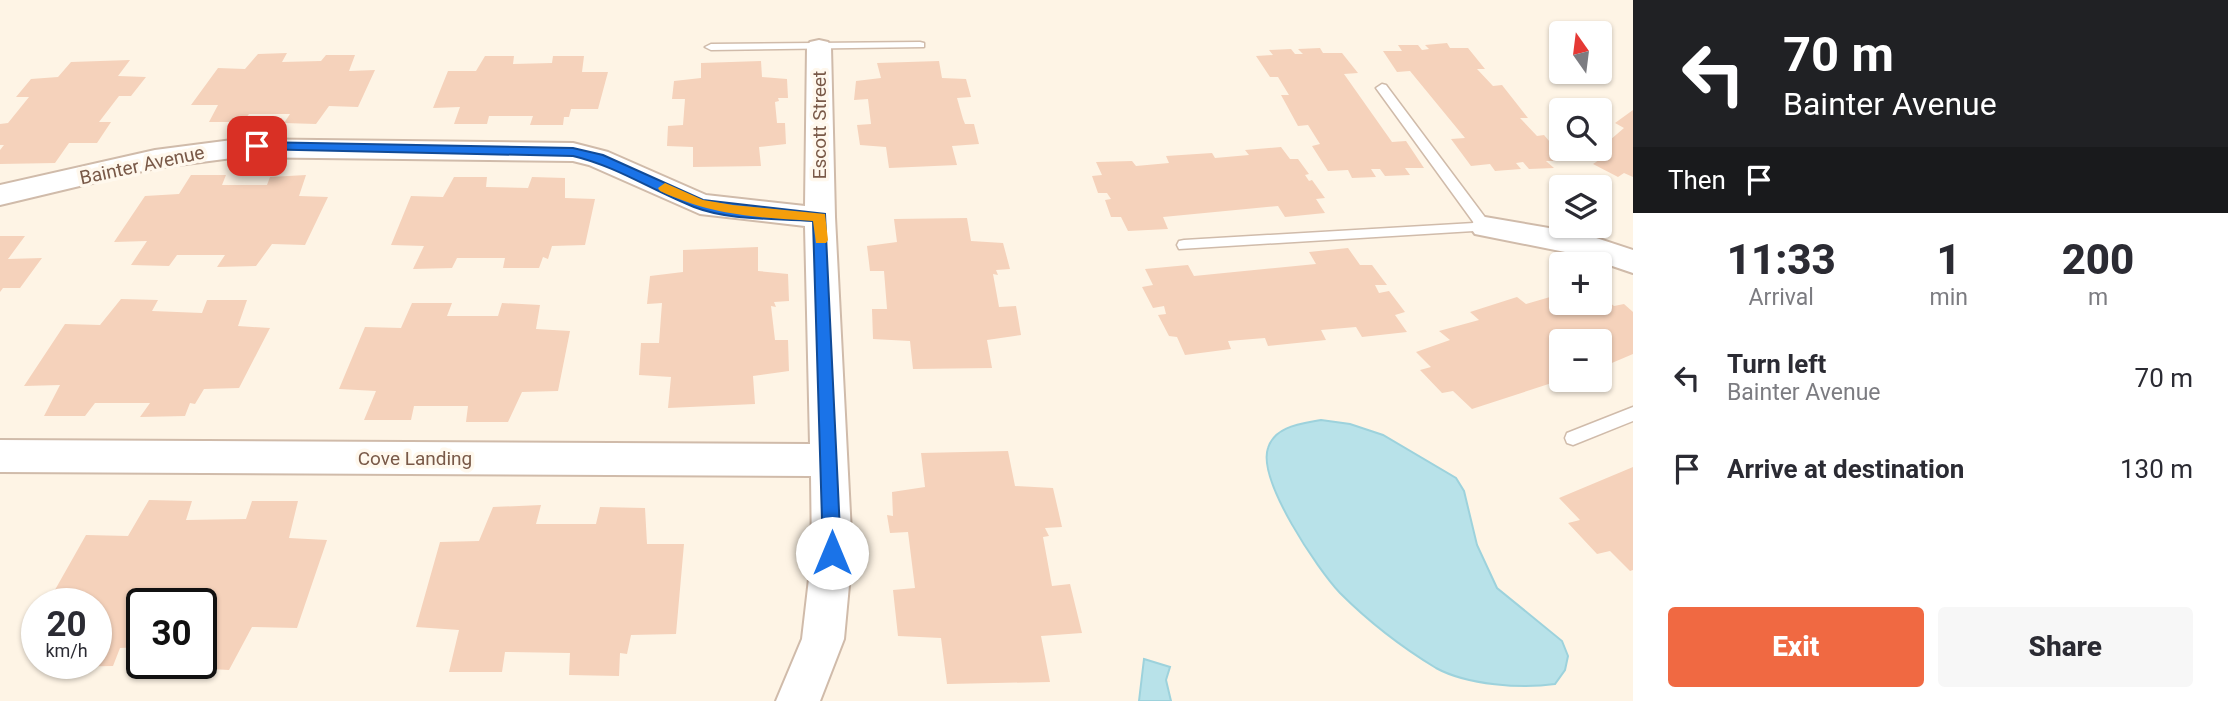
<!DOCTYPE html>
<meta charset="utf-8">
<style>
:root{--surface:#fff;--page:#f7f7f7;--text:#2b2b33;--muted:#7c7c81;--accent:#f06942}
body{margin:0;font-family:Roboto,sans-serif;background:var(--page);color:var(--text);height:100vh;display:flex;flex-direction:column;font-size:26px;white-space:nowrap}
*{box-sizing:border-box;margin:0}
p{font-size:23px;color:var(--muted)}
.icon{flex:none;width:38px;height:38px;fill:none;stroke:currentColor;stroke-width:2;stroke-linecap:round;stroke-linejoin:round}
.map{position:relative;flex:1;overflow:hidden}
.drawer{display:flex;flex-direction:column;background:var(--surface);width:595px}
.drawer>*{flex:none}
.top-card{background:#202124;color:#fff;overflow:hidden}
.needle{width:46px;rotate:346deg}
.controls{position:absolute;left:1549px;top:21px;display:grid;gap:14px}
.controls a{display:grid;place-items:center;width:63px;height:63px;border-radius:7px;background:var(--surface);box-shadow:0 2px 5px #0004;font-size:35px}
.speed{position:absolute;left:21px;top:588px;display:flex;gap:14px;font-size:35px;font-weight:700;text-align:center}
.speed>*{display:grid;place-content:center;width:91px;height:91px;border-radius:50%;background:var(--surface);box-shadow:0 2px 5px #0004;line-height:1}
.speed small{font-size:18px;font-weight:400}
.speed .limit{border:4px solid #111;border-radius:10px;background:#fff;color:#111}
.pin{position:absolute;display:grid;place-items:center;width:60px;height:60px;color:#fff;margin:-30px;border-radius:14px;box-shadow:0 4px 10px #0006}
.me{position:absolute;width:77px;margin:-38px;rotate:0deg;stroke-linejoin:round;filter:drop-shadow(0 0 5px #0008)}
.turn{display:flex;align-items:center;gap:24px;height:147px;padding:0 35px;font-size:32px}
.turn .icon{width:91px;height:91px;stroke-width:2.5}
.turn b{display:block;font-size:49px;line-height:60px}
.then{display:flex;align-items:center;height:66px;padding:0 35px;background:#0003;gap:14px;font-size:26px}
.eta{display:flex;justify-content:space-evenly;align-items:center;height:119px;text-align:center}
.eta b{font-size:42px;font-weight:800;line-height:49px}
.button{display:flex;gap:14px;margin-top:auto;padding:14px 35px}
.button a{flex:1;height:80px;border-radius:7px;background:var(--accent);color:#fff;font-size:28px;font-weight:800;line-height:80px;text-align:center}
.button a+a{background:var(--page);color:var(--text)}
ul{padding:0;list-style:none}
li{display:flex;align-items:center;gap:21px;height:91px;padding:0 35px}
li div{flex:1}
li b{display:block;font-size:26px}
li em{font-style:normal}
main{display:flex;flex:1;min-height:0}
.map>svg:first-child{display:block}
</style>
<main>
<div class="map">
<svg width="1633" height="701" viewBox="0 0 1633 701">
<rect width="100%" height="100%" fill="#fef4e5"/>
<!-- water -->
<path fill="#b8e2e9" stroke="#9dd2dc" stroke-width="2" d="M1321,420l29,4 33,11 73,43 8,13 13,54 20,43 65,53 6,15 -3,14 -10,14c-33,5 -88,1 -119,-16 -33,-20 -69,-48 -96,-75 -22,-23 -83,-113 -72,-145 7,-22 33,-24 53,-28z
M1144,659l26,8 -4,13 5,21h-32z"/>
<!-- building -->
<path fill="#f5d2bb" d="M1447,43l3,5h18l17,21h-8l16,17 9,-1 26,33h-8l17,18 7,-1 22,26h-20l8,7 -25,1 -6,-7 -7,1 5,6 -26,2 -5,-7 -19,2 -20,-27 14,-1 -55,-67 -13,1 -14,-21h19l-4,-6h20l4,5 7,-1 -4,-4z
M1320,48l3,5h19l16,20 -14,1 48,68 14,-1 18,27h-19l5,7 -25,1 -5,-7h-9l5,8 -24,1 -4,-8 -20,1 -16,-25 8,-2 -12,-19 -10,1 -17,-31h8l-11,-18h-8l-14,-21 17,-1 -4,-5 22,-1 4,5h8l-5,-5z
M287,53l-5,9 39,-1 5,-6h29l-6,16 26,-1 -17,37 -29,-1 -13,18 -32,-1 6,-9h-41l-6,8h-34l9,-17h-27l27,-37 27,1 13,-15z
M485,56h29l-1,8 39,-1 1,-7h31l-2,16h26l-10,37h-27l-2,8h-5l-1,8h-33l3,-9h-44l-2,8h-33l6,-17 -27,1 15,-37h28z
M130,60l-12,16 28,1 -15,19h-12l-20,26h12l-14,21h-28l-14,20 -55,1v-14l4,-5h-4v-21l8,-1 21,-26h-13l15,-18 27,-2 13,-15z
M761,61l1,16 25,2 1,19h-10l1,3 -4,1 2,21h8l1,21 -27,3 2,19 -68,1v-20l-26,-1 1,-20 15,-1 2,-26h-13l2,-18 27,-3v-15z
M939,61l3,17 24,1 5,18 -14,1 6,21 2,5h9l5,20 -27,2 5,19 -68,3 -3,-21 -26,-2 -3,-20 14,-1 -3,-25 -14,1 2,-19 25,-3 -4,-15z
M1633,110v67l-9,-4 -6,4 -25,-13 6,-4 -23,-11h24v-14l10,5 14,-12 -9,-5z
M1281,147l9,12h8l11,15 -4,1 4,6 3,-1 13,18 -9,1 9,14 -40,4 -7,-11 -115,11 5,12 -40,2 -7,-14h-10l-6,-17 6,-1 -4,-6h-9l-6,-17 10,-1 -6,-13 36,-1 4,5 33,-3 -3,-7 46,-3 3,5 34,-3 -4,-5z
M191,175h35l-4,10h45l3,-8 36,-2 -7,21 29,1 -23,48 -33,-1 -16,22 -39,1 8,-12h-48l-8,11 -38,-1 16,-24 -33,1 31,-46 34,-2z
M454,177h33l-1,10 42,1 4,-11 33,1v20l30,1 -10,46 -33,1 -4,13 -5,-2 -4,11h-36l2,-10h-48l-5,10 -39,1 11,-23 -33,-1 20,-49 32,1z
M967,218l4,23 32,2 7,26 -14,1 2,5 -5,-1 6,33 17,-1 5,29 -34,5 5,28 -79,1 -3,-28 -37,-2 -1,-30h15l-3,-38h-14l-3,-25 30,-4 -3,-23z
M0,236h25l-17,23 34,-1 -22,30h-17l-3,4z
M758,247v24l30,3 1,27 -15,1 2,5 -5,-1 4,34h13l1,31 -36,5 2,28 -87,4 3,-31 -32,-2 2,-32h18l3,-40 -15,1 3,-28 33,-4v-22z
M1348,248l12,17h12l15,20h-12l4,8 10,-2 16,21 -10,3 12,17 -45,5 -6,-10 -35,3 5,10 -58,6 -3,-8 -37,3 3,8 -46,6 -8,-18 -8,-1 -11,-21 8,-1 -2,-8 -11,2 -11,-21 11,-2 -8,-16 43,-4 6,11 122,-12 -7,-12z
M1557,295l4,8h39v-8l14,11 10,-2 9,8v42l-33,14v-27h-39v39l-89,29 -19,-18 -11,2 -22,-23 11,-3 -15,-15 34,-12 -11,-9 40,-11 -9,-8 47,-15 9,7z
M121,299l37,1 -6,11 50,2 5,-13h40l-9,26 32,2 -31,60 -35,1 -9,15 -5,-1 -5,13 -45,1 10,-14h-55l-10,13h-41l16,-31 -36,1 41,-62 35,1z
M412,303h40l-5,13h51l4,-13 38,2 -4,24 34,2 -12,60 -36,1 -14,30h-42l2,-16h-54l-3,14h-47l12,-29 -37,-2 26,-62 36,1z
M1008,451l7,35 38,2 9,39 -17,1 4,8 -6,1 9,49 18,-2 12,49 -41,3 9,46 -103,2 -6,-46 -43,-2 -5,-46 22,-2 -7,-56 -18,1 -3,-18 6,1 -1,-24 33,-5 -4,-34z
M1633,467v103l-3,1 -20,-20 -13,3 -29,-31 12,-3 -21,-22z
M149,500l43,1 -6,19 60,-1 6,-18h46l-9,37 38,2 -30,88 -45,-1 -23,43 -53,-3 2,-4h23v-59h-59v43l-22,1 -7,18 -57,1 3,-4h37v-59h-49l39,-69 42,1z
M541,505l-5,19h60l4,-17 45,1 2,36h37l-8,90 -45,1 -4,19 -7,-1 -1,23 -50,-1 1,-22 -65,-1 -3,20h-53l10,-42 -43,-3 24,-85 39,-1 14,-34z"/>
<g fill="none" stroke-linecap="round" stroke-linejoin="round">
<defs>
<path id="lane" d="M920,42l4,1v4l-213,3 -6,-3 6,-3z
M1382,84l4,1 104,139 2,3 -2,3 -311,19 -2,-4 2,-4 5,-1 290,-17 -98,-135z
M1633,407v14l-60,24 -6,-2 -2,-5 2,-5z"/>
<path id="street" d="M819,40l9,2 3,5 4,170 17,336 -8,86 -24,62h-44l26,-62 10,-86 -1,-77 -811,-4v-32l810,4 -5,-218 -105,-12 -111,-49 -16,-4 -333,-4 -85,11 -155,37v-20l155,-35 85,-11 333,4 35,9 98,43 99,11 2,-159 3,-5z
M1485,217l99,17 49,16v23l-53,-18 -105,-21 -5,-7 5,-7z"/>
</defs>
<!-- lane casing -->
<use href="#lane" stroke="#d0bbaa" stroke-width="3"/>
<!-- street casing -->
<use href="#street" stroke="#d0bbaa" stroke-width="4"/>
<!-- lane -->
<use href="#lane" fill="#fff" fill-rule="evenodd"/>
<!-- street -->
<use href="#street" fill="#fff" fill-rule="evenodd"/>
</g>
<!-- route -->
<path fill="#1a73e8" stroke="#114b97" stroke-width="2" d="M257,142l316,6 30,7 100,45 122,14 16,339 -2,6 -7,2 -6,-2 -3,-6 -10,-332c-38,-3 -83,0 -119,-14 -41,-16 -78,-41 -121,-51l-321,-7v-6z"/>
<!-- slow -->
<path fill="#f59e0b" d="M665,183l38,17 30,5 92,9 3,26 -2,3h-10l-3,-22c-58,-4 -99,-5 -153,-30l-2,-3z"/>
<g text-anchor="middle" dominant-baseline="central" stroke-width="7" stroke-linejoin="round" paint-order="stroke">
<!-- street labels -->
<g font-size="19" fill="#795948" stroke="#fff8ed">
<text transform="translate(819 125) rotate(-90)">Escott Street</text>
<text transform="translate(142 165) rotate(-12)">Bainter Avenue</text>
<text x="415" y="458">Cove Landing</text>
</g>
</g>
</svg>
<div class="controls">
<a><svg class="needle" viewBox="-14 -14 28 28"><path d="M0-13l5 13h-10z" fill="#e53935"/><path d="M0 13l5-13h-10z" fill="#7c7c81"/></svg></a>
<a><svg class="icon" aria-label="search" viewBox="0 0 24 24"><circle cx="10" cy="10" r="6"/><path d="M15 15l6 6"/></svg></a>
<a><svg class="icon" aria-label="layers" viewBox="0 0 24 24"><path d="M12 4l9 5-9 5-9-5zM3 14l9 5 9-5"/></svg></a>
<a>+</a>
<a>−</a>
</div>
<div class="speed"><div>20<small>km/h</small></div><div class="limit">30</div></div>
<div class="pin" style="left:257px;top:146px;background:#d93025"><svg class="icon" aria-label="arrive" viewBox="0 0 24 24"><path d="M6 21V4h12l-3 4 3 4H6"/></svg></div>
<svg class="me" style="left:832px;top:553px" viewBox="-20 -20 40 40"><circle r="19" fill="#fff"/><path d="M0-13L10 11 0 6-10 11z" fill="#1a73e8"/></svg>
</div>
<section class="drawer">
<div class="top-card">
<div class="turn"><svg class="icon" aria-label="left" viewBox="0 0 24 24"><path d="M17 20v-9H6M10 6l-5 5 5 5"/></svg><div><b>70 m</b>Bainter Avenue</div></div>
<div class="then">Then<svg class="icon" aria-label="arrive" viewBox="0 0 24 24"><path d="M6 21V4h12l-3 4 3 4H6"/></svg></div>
</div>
<div class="eta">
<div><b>11:33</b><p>Arrival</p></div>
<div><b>1</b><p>min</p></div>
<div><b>200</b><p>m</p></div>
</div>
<ul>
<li><svg class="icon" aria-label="left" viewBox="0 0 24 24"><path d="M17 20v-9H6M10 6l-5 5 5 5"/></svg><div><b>Turn left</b><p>Bainter Avenue</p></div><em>70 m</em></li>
<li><svg class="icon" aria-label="arrive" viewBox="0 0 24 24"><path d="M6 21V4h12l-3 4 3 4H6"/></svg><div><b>Arrive at destination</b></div><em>130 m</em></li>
</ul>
<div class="button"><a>Exit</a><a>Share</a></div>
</section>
</main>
